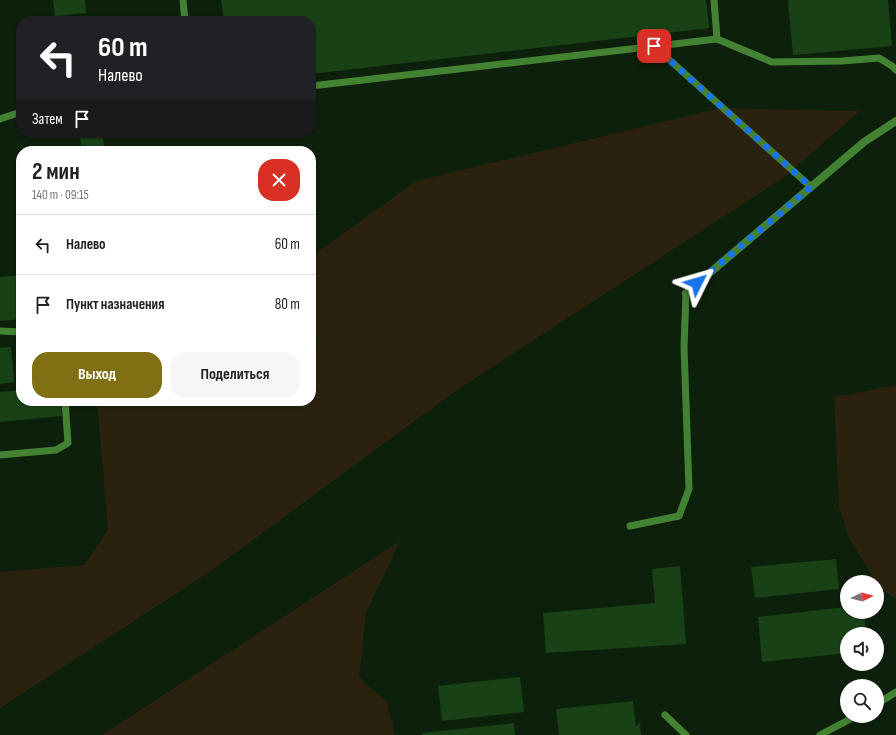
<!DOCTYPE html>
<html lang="ru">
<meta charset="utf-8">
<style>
:root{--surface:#fff;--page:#f6f6f6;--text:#222;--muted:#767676;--line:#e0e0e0;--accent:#817013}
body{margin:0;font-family:"Sofia Sans Condensed",sans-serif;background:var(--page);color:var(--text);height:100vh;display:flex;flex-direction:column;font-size:15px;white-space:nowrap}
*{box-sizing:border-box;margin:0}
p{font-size:13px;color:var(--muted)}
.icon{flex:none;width:22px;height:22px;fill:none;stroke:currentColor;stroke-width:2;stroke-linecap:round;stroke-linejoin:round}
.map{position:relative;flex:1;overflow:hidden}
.sheet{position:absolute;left:16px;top:146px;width:300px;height:260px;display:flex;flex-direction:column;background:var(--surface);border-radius:16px;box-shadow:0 1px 3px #0004}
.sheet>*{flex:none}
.banner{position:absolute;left:16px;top:16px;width:300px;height:122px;border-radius:16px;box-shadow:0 1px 3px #0004;background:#202124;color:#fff;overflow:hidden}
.needle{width:26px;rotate:84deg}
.controls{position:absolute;left:840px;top:575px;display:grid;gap:8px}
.controls a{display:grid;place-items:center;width:44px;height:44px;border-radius:50%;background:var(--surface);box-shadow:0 1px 3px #0004;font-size:20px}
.pin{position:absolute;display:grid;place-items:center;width:34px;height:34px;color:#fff;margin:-17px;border-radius:8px;box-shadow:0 2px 6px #0006}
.me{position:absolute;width:44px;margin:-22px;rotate:50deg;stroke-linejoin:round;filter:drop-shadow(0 0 3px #0008)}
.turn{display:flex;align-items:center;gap:14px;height:84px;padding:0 16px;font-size:18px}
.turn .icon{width:52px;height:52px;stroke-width:2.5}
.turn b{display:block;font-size:28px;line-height:34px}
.then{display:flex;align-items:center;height:38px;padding:0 16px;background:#0003;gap:8px;font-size:15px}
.round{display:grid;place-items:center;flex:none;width:42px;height:42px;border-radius:16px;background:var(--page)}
.summary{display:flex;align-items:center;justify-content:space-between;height:68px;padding:0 16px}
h1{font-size:24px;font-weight:700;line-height:30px}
.action{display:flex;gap:8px;margin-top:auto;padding:8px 16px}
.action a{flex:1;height:46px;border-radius:16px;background:var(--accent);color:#fff;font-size:16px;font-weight:700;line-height:46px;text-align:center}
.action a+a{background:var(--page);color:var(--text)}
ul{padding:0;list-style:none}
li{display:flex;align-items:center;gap:12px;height:60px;padding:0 16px;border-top:1px solid var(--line)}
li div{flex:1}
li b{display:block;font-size:15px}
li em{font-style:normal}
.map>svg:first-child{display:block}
</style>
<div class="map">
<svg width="896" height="735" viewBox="0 0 896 735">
<rect width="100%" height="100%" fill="#0d200b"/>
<!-- green -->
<path fill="#2a220e" d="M721,108l139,3 -77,67 -329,214 -246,181 -208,135v-136l84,-7 24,-35 -11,-129h214v-48l6,-2 -6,-94 105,-76z
M896,385v215l-19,-16v-2h-1l-26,-42 -11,-33 -5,-110z
M400,541l-34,72 -7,64 28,25 8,33h-293z"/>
<!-- building -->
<path fill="#184216" d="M53,0h32l1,13 -31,3z
M221,0h485l3,28 -398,46v-53h-87z
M788,0h100l4,46 -99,9z
M36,133h14v3l-14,1z
M79,133h23l3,18h-23z
M21,275v44l-21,2v-44z
M11,347l3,35 -14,2v-36z
M21,390v11h39l2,15 -62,6v-30z
M836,559l3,30 -84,9 -4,-31z
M680,566l6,78 -140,9 -3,-40 112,-10 -3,-34z
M847,607v5h17l2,22h-19v19l-85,9 -4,-45z
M520,677l4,35 -82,9 -4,-35z
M633,701l3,25 4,-3 1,12h-82l-3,-26z
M514,723l1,12h-93v-2z"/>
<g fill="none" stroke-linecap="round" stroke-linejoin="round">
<!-- lane -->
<path stroke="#448233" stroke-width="7" d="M183,0l2,21
M714,0l3,39
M654,46l157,141
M311,86l406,-47 55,23 70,-1 37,-3 13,8 4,4
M0,119l21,-7
M0,331l21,1
M0,455l56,-5 12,-7 -3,-42
M630,526l49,-10 10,-27 -5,-142 2,-54
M877,704l19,-12
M665,715l21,20
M820,735l36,-19"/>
<!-- street -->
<path stroke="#448233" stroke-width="8" d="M686,293l178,-151 32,-21"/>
</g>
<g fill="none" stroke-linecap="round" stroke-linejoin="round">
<!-- route -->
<path stroke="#1a73e8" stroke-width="7" stroke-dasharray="0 12.6" d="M654,46l157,141 -114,96"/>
</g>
</svg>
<div class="controls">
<a><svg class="needle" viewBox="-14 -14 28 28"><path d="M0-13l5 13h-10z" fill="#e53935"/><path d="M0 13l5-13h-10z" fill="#767676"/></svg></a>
<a><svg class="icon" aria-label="sound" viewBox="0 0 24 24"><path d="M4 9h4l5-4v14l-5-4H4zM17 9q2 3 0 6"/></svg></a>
<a><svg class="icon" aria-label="search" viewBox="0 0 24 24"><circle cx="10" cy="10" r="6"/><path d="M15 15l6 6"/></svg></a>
</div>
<div class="pin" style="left:654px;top:46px;background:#d93025"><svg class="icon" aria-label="arrive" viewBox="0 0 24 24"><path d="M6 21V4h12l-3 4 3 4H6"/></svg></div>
<svg class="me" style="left:697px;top:283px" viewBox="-20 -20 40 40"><path d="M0-17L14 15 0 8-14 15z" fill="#1a73e8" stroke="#fff" stroke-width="4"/></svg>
<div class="banner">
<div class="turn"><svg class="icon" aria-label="left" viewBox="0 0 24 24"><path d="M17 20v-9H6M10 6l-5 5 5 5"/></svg><div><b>60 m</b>Налево</div></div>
<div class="then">Затем<svg class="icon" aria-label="arrive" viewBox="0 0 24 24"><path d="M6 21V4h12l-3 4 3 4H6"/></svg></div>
</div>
<section class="sheet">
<div class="summary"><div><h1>2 мин</h1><p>140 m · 09:15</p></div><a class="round" style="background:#d93025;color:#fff"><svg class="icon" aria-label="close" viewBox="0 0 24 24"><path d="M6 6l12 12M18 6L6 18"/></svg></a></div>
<ul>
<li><svg class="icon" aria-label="left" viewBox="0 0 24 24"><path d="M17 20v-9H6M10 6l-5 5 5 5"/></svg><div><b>Налево</b></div><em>60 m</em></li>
<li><svg class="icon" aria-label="arrive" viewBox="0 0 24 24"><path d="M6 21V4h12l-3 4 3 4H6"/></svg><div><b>Пункт назначения</b></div><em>80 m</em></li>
</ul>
<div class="action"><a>Выход</a><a>Поделиться</a></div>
</section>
</div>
